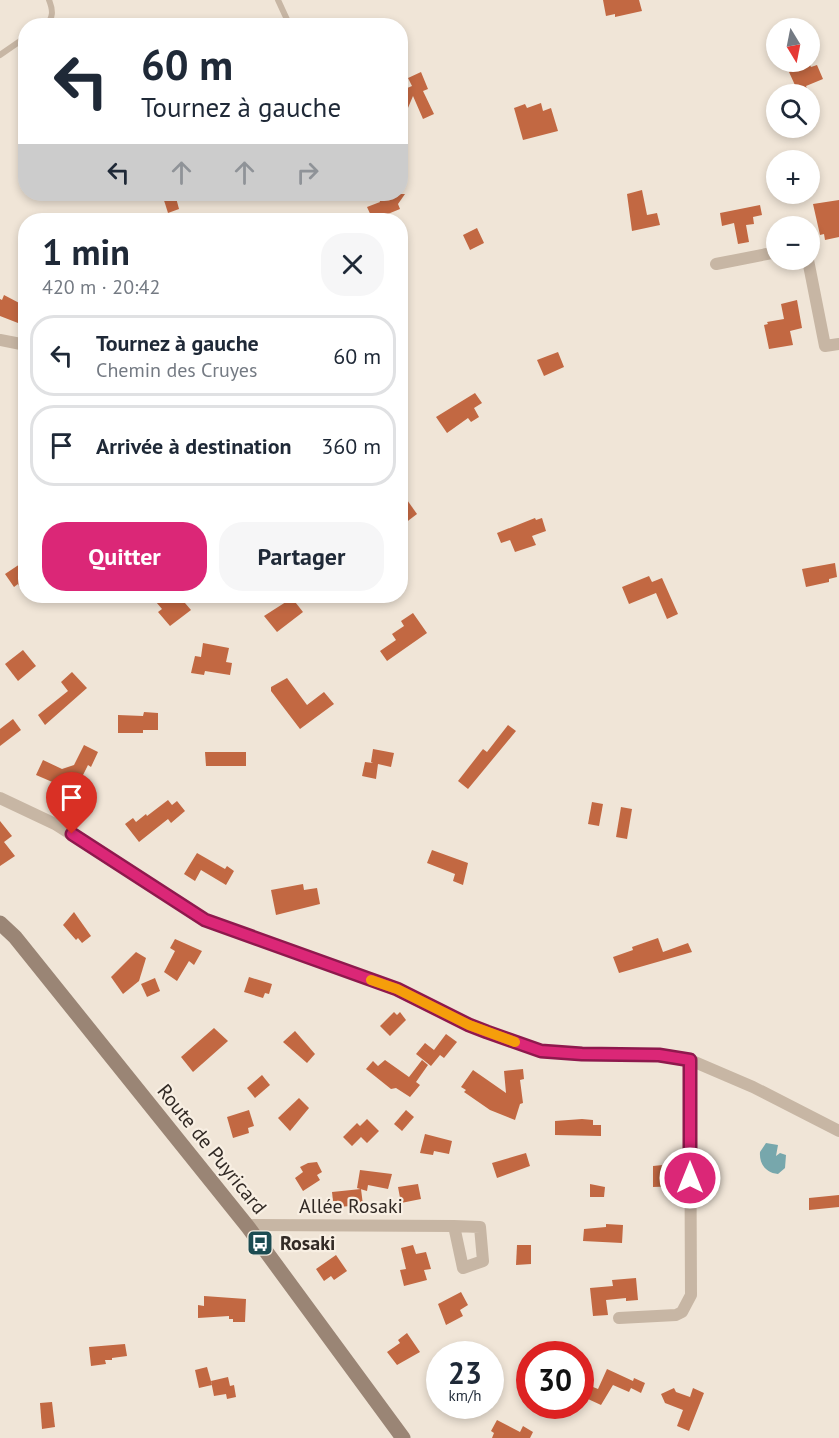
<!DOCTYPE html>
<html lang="fr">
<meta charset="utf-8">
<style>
body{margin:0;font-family:"PT Sans",sans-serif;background:#f6f6f7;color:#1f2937;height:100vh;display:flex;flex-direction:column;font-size:22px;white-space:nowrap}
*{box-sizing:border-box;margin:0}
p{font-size:20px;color:#747a83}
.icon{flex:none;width:33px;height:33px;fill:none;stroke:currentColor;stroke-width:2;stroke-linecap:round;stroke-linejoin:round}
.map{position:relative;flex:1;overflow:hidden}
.details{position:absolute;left:18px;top:213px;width:390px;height:390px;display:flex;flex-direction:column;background:#fff;border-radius:24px;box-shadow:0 3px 9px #0003}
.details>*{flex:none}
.banner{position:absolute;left:18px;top:18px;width:390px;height:183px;border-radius:24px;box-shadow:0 3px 9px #0003;background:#fff;color:#1f2937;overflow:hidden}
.needle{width:39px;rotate:170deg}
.tools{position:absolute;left:766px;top:18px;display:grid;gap:12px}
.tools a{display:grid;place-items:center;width:54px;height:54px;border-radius:50%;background:#fff;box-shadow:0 3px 9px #0003;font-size:30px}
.speed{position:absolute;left:426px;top:1341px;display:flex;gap:12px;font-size:30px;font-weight:700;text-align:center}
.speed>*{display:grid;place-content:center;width:78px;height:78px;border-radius:50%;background:#fff;box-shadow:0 3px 9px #0003;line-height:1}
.speed small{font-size:15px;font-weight:400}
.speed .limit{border:9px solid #d22;background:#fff;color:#111}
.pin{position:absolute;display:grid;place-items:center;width:51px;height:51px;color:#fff;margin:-62px -26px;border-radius:50% 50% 50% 0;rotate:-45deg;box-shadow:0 0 6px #0007}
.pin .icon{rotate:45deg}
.me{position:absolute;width:66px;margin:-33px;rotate:0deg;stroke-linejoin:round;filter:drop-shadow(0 0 4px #0008)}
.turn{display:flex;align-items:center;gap:21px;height:126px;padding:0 24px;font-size:27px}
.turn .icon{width:78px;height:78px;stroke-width:2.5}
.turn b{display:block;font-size:42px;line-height:51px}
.lanes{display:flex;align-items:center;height:57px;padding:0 24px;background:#0003;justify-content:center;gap:30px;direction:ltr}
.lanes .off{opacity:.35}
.round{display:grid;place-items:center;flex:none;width:63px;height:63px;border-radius:24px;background:#f6f6f7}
.headline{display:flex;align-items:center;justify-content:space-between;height:102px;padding:0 24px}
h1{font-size:36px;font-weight:600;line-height:45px}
.primary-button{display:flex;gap:12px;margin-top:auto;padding:12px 24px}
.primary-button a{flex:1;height:69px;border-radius:24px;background:#db2777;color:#fff;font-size:24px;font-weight:600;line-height:69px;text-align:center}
.primary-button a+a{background:#f6f6f7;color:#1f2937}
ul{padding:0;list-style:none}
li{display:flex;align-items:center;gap:18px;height:81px;margin:0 12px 9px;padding:0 12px;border:3px solid #e0e1e3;border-radius:24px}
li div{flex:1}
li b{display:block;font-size:22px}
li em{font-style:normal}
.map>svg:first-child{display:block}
.water{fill:#77a7ac}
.building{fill:#c26842}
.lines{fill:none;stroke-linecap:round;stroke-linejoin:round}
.lane{stroke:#c7b6a4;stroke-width:6}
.street{stroke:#c7b6a4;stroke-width:12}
.secondary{stroke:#9a8575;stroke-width:15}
.route-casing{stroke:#8e194d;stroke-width:15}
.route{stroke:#db2777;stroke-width:10}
.slow{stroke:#f59e0b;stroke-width:10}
.labels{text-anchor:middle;stroke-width:4.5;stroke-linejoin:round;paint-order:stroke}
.street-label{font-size:20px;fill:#322a25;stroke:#f8efe3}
.poi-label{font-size:20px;font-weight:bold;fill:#322a25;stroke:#f8efe3;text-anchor:start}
</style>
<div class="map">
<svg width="839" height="1438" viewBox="0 0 839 1438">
<rect width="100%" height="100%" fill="#f0e5d7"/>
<path class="water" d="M766 1143 778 1145 776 1156 780 1153 786 1155 785 1168 778 1174C766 1173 759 1164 760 1152Z"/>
<g class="building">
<path d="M603 0H639L642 11 615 17V14L606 16Z"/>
<path d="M809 63 811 67 817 65 823 79 806 86 809 94H799L789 72Z"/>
<path d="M421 72 428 89 423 91 434 114 423 119 413 96 400 127V91L412 86 408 78Z"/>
<path d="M541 103 543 111 551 108 558 131 523 140 514 108 525 104 527 108Z"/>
<path d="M642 190 647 215 657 213 660 225 632 231 627 194Z"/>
<path d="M162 194H175L179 209 168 213Z"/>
<path d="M391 194H405L398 204 400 209 373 220 367 207 380 202 379 199Z"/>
<path d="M839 200V237L825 240 824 234 820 235 813 204Z"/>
<path d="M760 205 762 215 753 217 754 224 746 225 749 242 738 244 734 223 722 226 720 213Z"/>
<path d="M477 228 484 243 470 250 463 235Z"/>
<path d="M4 295 25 306 18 323 0 316V299L2 300Z"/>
<path d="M797 300 802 328 790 331 793 345 769 349 764 325 768 324 767 322 784 319 781 304Z"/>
<path d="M558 352 564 367 544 376 537 360Z"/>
<path d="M475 393 482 403 474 408 479 417 471 422 468 418 447 433 436 417Z"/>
<path d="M400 490 417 514 400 527Z"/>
<path d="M535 518 536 520 542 518 546 531 532 536 536 545 515 552 510 540 501 543 497 533Z"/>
<path d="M26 560V596L18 584 14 587 5 574Z"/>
<path d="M835 563 837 577 829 579V582L806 587 802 569Z"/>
<path d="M649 576 652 582 662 578 678 614 667 619 656 593 629 604 622 587Z"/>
<path d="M151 596H179L191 610 170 626 158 612 162 609Z"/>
<path d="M292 598 303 612 277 632 264 616Z"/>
<path d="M413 613 427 633 387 661 380 651 396 640 392 634 404 626 401 621Z"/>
<path d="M203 643 229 648 226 662 232 663 230 675 205 671 204 675 191 673 195 656 201 657Z"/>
<path d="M23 650 36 666 18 681 5 664Z"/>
<path d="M72 672 87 688 45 725 38 715 68 691 61 682Z"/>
<path d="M287 678 307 705 324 692 334 704 300 729 271 691V687Z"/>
<path d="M144 712 158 713V730H143V733H118V715L143 716Z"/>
<path d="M13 719 21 730 0 746V729Z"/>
<path d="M508 725 516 731 468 789 458 781 483 749 487 752Z"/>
<path d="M84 745 98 752 91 767 88 765 83 775 79 777 80 781 69 785 67 781 57 784 36 775 43 760 62 769 74 765Z"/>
<path d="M373 749 394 753 391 767 378 764 376 779 362 776 365 762 373 763 371 762Z"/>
<path d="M205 752H246V766H206Z"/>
<path d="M168 800 172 805 177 801 185 811 171 823 168 819 139 842 125 824 133 818 136 822 146 814 147 816Z"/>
<path d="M592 802 603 804 599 826 588 824Z"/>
<path d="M621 807 632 809 627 839 616 837Z"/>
<path d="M0 821 12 836 4 842 15 856 0 866Z"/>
<path d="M432 850 468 863 463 885 453 881 455 874 427 863Z"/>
<path d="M197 853 225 869 227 866 234 871 226 885 201 870 195 881 184 874Z"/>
<path d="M303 884 304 890 317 888 320 904 276 915 271 890Z"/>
<path d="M74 912 91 936 82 943 78 938 76 940 63 925Z"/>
<path d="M658 938 663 952 688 943 692 952 619 973 613 957 633 950 632 947Z"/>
<path d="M175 939 202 951 194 965 189 961 177 981 164 972 175 951 170 948Z"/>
<path d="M136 952 146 958 139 981 123 994 111 977Z"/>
<path d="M249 977 272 984 269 994 265 993 263 998 244 992Z"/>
<path d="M155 978 160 991 147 997 141 984Z"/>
<path d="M394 1012 397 1015 400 1012 406 1020 390 1036 380 1026Z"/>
<path d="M214 1028 228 1041 193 1072 181 1057Z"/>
<path d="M295 1031 315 1054 307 1063 283 1042Z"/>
<path d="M446 1034 457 1042 444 1058 440 1055 431 1066 416 1054 425 1043 434 1050Z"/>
<path d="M385 1060 409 1077 422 1060 428 1065 416 1082 420 1085 410 1097 396 1088 391 1089 366 1069 373 1061 378 1066Z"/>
<path d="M523 1069 524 1079 520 1080 523 1103 520 1104 515 1120 490 1110 464 1092 466 1090 461 1087 473 1070 506 1093 504 1071Z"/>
<path d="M262 1075 270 1085 255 1098 247 1088Z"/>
<path d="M299 1098 309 1108 290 1131 278 1118Z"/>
<path d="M249 1110 254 1126 248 1128 249 1133 233 1138 227 1117Z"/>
<path d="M406 1110 414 1117 402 1131 394 1124Z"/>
<path d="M367 1119 379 1131 367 1143 361 1137 352 1146 343 1137 357 1123 360 1126Z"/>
<path d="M582 1119 593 1120V1125H601V1136L555 1135V1121Z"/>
<path d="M425 1134 452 1141 449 1154 434 1151 433 1155 420 1153Z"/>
<path d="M526 1153 530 1166 497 1178 492 1163Z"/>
<path d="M317 1162 322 1172 317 1175 320 1180 303 1191 295 1178 303 1172 300 1167 308 1163Z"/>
<path d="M682 1163V1186L653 1187V1166Z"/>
<path d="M360 1170 392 1174 388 1189 368 1185 367 1191 357 1188Z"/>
<path d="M418 1184 421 1199 401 1203 398 1187Z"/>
<path d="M590 1184 605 1187 604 1197H590Z"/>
<path d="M361 1189 363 1205 338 1207V1201H333L332 1192Z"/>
<path d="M839 1195V1207L809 1210V1198Z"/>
<path d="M606 1224 623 1225 622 1243 583 1241 584 1229 606 1227Z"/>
<path d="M413 1245 416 1254 426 1252 431 1269 424 1270 427 1280 404 1286 400 1270 406 1269 401 1248Z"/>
<path d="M517 1245H531V1264L516 1265Z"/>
<path d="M336 1255 347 1271 334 1280 331 1276 324 1281 316 1269Z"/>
<path d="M636 1278 638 1300 626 1301V1298L606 1300 608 1315 593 1316 590 1288 613 1286 612 1280Z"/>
<path d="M461 1292 468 1305 460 1310 463 1316 446 1325 438 1304Z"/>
<path d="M204 1296 246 1299 245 1322H233V1319H229V1316L198 1318V1305L204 1306Z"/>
<path d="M407 1333 420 1352 397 1365 387 1352 400 1343 398 1340Z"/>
<path d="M125 1344 127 1356 112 1358V1360H105L106 1364 91 1366 89 1347Z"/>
<path d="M207 1367 212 1385 199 1388 195 1370Z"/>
<path d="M607 1369 633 1381 634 1378 645 1383 641 1393 631 1388 629 1392 613 1385 601 1405 588 1399 593 1387 598 1389Z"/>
<path d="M228 1377 230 1386 234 1385 236 1397 227 1399 226 1394 214 1396 211 1381Z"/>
<path d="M674 1388 676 1392 690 1397 693 1388 704 1393 689 1431 677 1426 683 1410 665 1403 661 1394Z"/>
<path d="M52 1402 55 1427 42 1429 40 1403Z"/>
<path d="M497 1420 520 1432 523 1426 533 1432 530 1438H492L494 1433 491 1431Z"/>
</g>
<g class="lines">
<g class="lane">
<path d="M278 0 290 26"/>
<path d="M45 26C54 18 53 10 49 0"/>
<path d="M0 55 26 37"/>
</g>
<g class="street">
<path d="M808 260 825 346 839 344"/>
<path d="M716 264 777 252"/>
<path d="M0 340 26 345"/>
<path d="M0 798 55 824 205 920 397 989 469 1025 541 1051 582 1054 659 1055 690 1060 753 1087 839 1131"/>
<path d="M248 1227 253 1225 454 1226 480 1227 483 1261 463 1268 454 1226"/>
<path d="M619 1318 676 1315 682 1312 691 1295 690 1060"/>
</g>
<path class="secondary" d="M0 923 15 937 248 1227 403 1438"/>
</g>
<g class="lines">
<g class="route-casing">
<path id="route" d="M72 834 205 920 397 989 469 1025 487 1032 541 1051 582 1054 659 1055 690 1060V1178"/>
</g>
<use href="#route" class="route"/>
<path class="slow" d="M371 980 397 989 469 1025 515 1042"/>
</g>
<defs>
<g id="bus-square" transform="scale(1.35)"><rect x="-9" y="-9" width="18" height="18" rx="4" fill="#1c4c52" stroke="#f8efe3"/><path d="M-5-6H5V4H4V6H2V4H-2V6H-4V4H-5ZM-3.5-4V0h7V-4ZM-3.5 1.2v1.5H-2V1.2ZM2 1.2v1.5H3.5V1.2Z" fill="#fff"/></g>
</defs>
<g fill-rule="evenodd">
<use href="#bus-square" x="260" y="1243"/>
</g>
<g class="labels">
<g class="street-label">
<text transform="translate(212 1149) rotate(51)" y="7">Route de Puyricard</text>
<text x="351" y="1213">Allée Rosaki</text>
</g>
<g class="poi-label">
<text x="280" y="1250">Rosaki</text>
</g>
</g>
</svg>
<div class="tools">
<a><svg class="needle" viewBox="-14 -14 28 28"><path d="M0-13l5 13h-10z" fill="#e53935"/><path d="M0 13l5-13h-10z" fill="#747a83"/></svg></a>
<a><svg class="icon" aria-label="search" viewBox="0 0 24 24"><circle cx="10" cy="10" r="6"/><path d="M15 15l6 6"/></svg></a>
<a>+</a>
<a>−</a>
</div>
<div class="speed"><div>23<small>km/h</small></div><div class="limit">30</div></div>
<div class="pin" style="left:72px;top:834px;background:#d93025"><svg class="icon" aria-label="arrive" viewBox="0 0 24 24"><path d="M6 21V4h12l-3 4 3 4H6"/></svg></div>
<svg class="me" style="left:690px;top:1178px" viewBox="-20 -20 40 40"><circle r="17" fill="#db2777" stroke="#fff" stroke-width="3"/><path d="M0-11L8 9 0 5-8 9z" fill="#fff"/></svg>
<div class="banner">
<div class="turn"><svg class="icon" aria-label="left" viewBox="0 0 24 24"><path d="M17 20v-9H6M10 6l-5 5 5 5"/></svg><div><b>60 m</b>Tournez à gauche</div></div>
<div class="lanes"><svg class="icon" aria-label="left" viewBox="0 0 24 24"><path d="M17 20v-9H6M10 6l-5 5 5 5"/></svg><svg class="icon off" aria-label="ahead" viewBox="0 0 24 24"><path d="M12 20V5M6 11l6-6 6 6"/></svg><svg class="icon off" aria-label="ahead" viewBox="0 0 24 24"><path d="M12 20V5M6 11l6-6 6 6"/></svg><svg class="icon off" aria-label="right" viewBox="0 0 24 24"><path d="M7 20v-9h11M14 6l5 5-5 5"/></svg></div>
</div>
<section class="details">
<div class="headline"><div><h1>1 min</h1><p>420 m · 20:42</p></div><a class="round"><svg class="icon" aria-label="close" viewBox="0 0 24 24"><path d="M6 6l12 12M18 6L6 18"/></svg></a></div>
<ul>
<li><svg class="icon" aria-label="left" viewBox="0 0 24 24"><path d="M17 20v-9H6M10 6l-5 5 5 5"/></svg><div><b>Tournez à gauche</b><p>Chemin des Cruyes</p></div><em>60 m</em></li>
<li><svg class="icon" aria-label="arrive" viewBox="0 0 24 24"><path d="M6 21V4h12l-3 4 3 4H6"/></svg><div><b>Arrivée à destination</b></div><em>360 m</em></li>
</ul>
<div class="primary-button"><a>Quitter</a><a>Partager</a></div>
</section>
</div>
